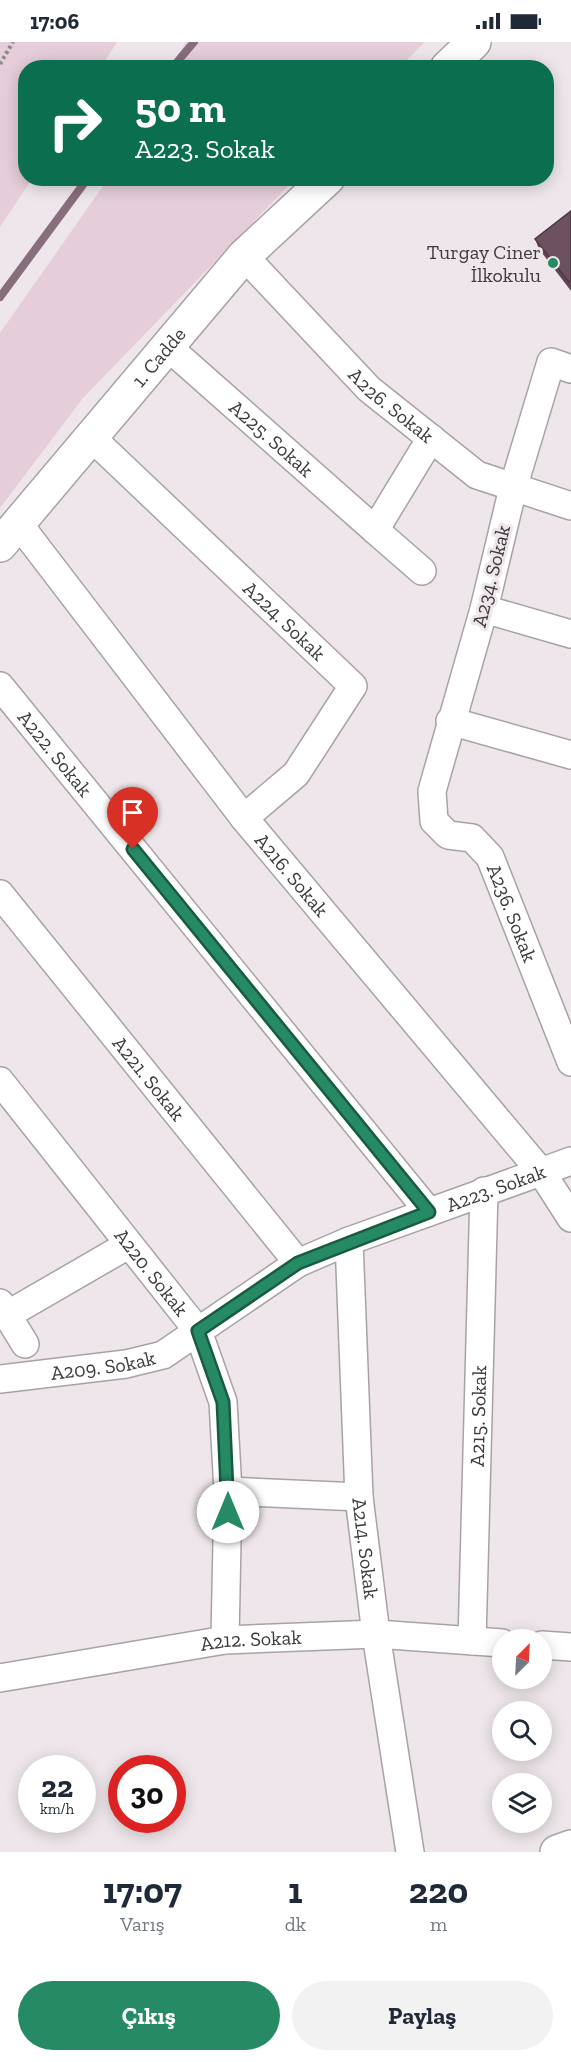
<!DOCTYPE html>
<html lang="tr">
<meta charset="utf-8">
<style>
body{margin:0;font-family:"Zilla Slab",serif;background:#f2f2f3;color:#1f2937;height:100vh;display:flex;flex-direction:column;font-size:22px;white-space:nowrap}
*{box-sizing:border-box;margin:0}
p{font-size:20px;color:#747a83}
.icon{flex:none;width:33px;height:33px;fill:none;stroke:currentColor;stroke-width:2;stroke-linecap:round;stroke-linejoin:round}
.map{position:relative;height:1810px;overflow:hidden}
.drawer{display:flex;flex-direction:column;background:#fff;flex:1}
.drawer>*{flex:none}
.banner{position:absolute;left:18px;top:18px;width:536px;height:126px;border-radius:24px;box-shadow:0 3px 15px #0003;background:#0b6e4f;color:#fff;overflow:hidden}
.needle{width:39px;rotate:24deg}
.controls{position:absolute;left:492px;top:1587px;display:grid;gap:12px}
.controls a{display:grid;place-items:center;width:60px;height:60px;border-radius:50%;background:#fff;box-shadow:0 3px 15px #0003;font-size:30px}
.speed{position:absolute;left:18px;top:1713px;display:flex;gap:12px;font-size:30px;font-weight:700;text-align:center}
.speed>*{display:grid;place-content:center;width:78px;height:78px;border-radius:50%;background:#fff;box-shadow:0 3px 15px #0003;line-height:1}
.speed small{font-size:15px;font-weight:400}
.speed .limit{border:9px solid #d22;background:#fff;color:#111}
.pin{position:absolute;display:grid;place-items:center;width:51px;height:51px;color:#fff;margin:-62px -26px;border-radius:50% 50% 50% 0;rotate:-45deg;box-shadow:0 0 6px #0007}
.pin .icon{rotate:45deg}
.me{position:absolute;width:66px;margin:-33px;rotate:0deg;stroke-linejoin:round;filter:drop-shadow(0 0 4px #0008)}
.turn{display:flex;align-items:center;gap:21px;height:126px;padding:0 18px;font-size:27px}
.turn .icon{width:78px;height:78px;stroke-width:2.5}
.turn b{display:block;font-size:42px;line-height:51px}
.eta{display:flex;justify-content:space-evenly;align-items:center;height:102px;text-align:center}
.eta b{font-size:36px;font-weight:700;line-height:42px}
.action{display:flex;gap:12px;margin-top:auto;padding:12px 18px}
.action a{flex:1;height:69px;border-radius:36px;background:#268b65;color:#fff;font-size:24px;font-weight:700;line-height:69px;text-align:center}
.action a+a{background:#f2f2f3;color:#1f2937}
.status{display:flex;justify-content:space-between;align-items:center;height:42px;padding:0 30px;background:#fff;direction:ltr}
.status svg{height:16px;fill:currentColor}
.map>svg:first-child{display:block}
.green{fill:#e5cdda}
.lines{fill:none;stroke-linecap:round;stroke-linejoin:round}
.stream{stroke:#866e7c;stroke-width:8}
.minor-casing{stroke:#a9a2a5;stroke-width:30}
.secondary-casing{stroke:#a9a2a5;stroke-width:36}
.primary-casing{stroke:#a9a2a5;stroke-width:36}
.path{stroke:#8d888b;stroke-width:4;stroke-dasharray:3 3;stroke-linecap:butt}
.minor{stroke:#fff;stroke-width:27}
.secondary{stroke:#fff;stroke-width:33}
.primary{stroke:#fff;stroke-width:33}
.wall{fill:#5f4653}
.building{fill:#6e5161;stroke:#4d3944;stroke-width:1.5}
.route-casing{stroke:#195a42;stroke-width:15}
.route{stroke:#268b65;stroke-width:10}
.poi-dot{fill:#268b65;stroke:#eee6ea;stroke-width:2}
.labels{text-anchor:middle;stroke-width:6;stroke-linejoin:round;paint-order:stroke}
.poi-label{font-size:20px;fill:#3d3a3c;stroke:#eee6ea;text-anchor:end}
.street-label{font-size:20px;fill:#3d3a3c;stroke:#eee6ea}
</style>
<div class="status"><b>17:06</b><svg viewBox="0 0 49 12"><path d="M0 12V9h3v3zM5 12V6h3v6zM10 12V3h3v9zM15 12V0h3v12zM26 1h20v11H26zM47 4h2v5h-2z"/></svg></div>
<div class="map">
<svg width="571" height="1810" viewBox="0 0 571 1810">
<rect width="100%" height="100%" fill="#eee6ea"/>
<g class="green">
<path d="M0 0H117L101 25 26 26V136L32 137 0 185Z"/>
<path d="M186 0H425L400 25H171Z"/>
<path d="M108 137H295L83 356 0 466V291Z"/>
</g>
<g class="lines">
<g class="stream">
<path d="M172 26 194 0"/>
<path d="M0 255 88 136"/>
</g>
<g class="minor-casing">
<g id="minor">
<path id="s1" d="M244 214 369 347 477 433 571 464"/>
<path id="s2" d="M168 305 375 488 431 396"/>
<path id="s3" d="M571 327 551 320 513 446 484 567 432 749 434 779 448 793 472 796 490 815 571 1020"/>
<path id="s4" d="M91 395 353 644 296 732 244 776"/>
<path id="s5" d="M18 481 244 776 542 1131 571 1176"/>
<path d="M375 488 422 529"/>
<path d="M484 567 571 592"/>
<path id="s6" d="M0 644 429 1170"/>
<path d="M450 679 571 713"/>
<path id="s7" d="M0 852 298 1221"/>
<path id="s8" d="M0 1039 198 1289 223 1360 228 1449 225 1598"/>
<path id="s9" d="M349 1199 359 1455 376 1592 410 1810"/>
<path d="M0 1261 25 1302"/>
<path d="M7 1273 128 1203"/>
<path id="s10" d="M0 1337 126 1322 163 1313 298 1221 349 1199 571 1119"/>
<path d="M228 1449 359 1455"/>
<path id="s11" d="M472 1599 484 1149"/>
<path d="M542 1603 571 1605"/>
<path id="s12" d="M0 1636 225 1598 376 1592 502 1601"/>
</g>
</g>
<g class="secondary-casing">
<g id="secondary">
<path d="M447 26 474 0"/>
<path id="s13" d="M0 503 244 214 328 136"/>
</g>
</g>
<g class="primary-casing">
<path id="primary" d="M557 1810 571 1805"/>
</g>
<path class="path" d="M0 22 13 0"/>
<use href="#minor" class="minor"/>
<use href="#secondary" class="secondary"/>
<use href="#primary" class="primary"/>
</g>
<path class="wall" d="M571 169V249L539 207 535 197Z"/>
<path class="building" d="M571 169V238L569 240 535 197Z"/>
<g class="lines">
<g class="route-casing">
<path id="route" d="M133 807 429 1170 298 1221 198 1289 223 1360 228 1470"/>
</g>
<use href="#route" class="route"/>
</g>
<circle class="poi-dot" cx="553" cy="221" r="6"/>
<g class="labels">
<g class="poi-label">
<text x="541" y="217">Turgay Ciner<tspan x="541" dy="23">İlkokulu</tspan></text>
</g>
<g class="street-label">
<text dy="7" stroke="none"><textPath href="#s13" startOffset="246">1. Cadde</textPath></text>
<text dy="7" stroke="none"><textPath href="#s1" startOffset="210">A226. Sokak</textPath></text>
<text dy="7" stroke="none"><textPath href="#s2" startOffset="138">A225. Sokak</textPath></text>
<text transform="translate(491 534) rotate(-76)" y="7">A234. Sokak</text>
<text dy="7" stroke="none"><textPath href="#s4" startOffset="267">A224. Sokak</textPath></text>
<text dy="7" stroke="none"><textPath href="#s6" startOffset="87">A222. Sokak</textPath></text>
<text dy="7" stroke="none"><textPath href="#s5" startOffset="446">A216. Sokak</textPath></text>
<text dy="7" stroke="none"><textPath href="#s3" startOffset="627">A236. Sokak</textPath></text>
<text dy="7" stroke="none"><textPath href="#s7" startOffset="237">A221. Sokak</textPath></text>
<text dy="7" stroke="none"><textPath href="#s10" startOffset="540">A223. Sokak</textPath></text>
<text dy="7" stroke="none"><textPath href="#s8" startOffset="244">A220. Sokak</textPath></text>
<text dy="7" stroke="none"><textPath href="#s10" startOffset="104">A209. Sokak</textPath></text>
<text dy="7" stroke="none"><textPath href="#s11" startOffset="225">A215. Sokak</textPath></text>
<text dy="7" stroke="none"><textPath href="#s9" startOffset="308">A214. Sokak</textPath></text>
<text dy="7" stroke="none"><textPath href="#s12" startOffset="254">A212. Sokak</textPath></text>
</g>
</g>
</svg>
<div class="controls">
<a><svg class="needle" viewBox="-14 -14 28 28"><path d="M0-13l5 13h-10z" fill="#e53935"/><path d="M0 13l5-13h-10z" fill="#747a83"/></svg></a>
<a><svg class="icon" aria-label="search" viewBox="0 0 24 24"><circle cx="10" cy="10" r="6"/><path d="M15 15l6 6"/></svg></a>
<a><svg class="icon" aria-label="layers" viewBox="0 0 24 24"><path d="M12 4l9 5-9 5-9-5zM3 14l9 5 9-5"/></svg></a>
</div>
<div class="speed"><div>22<small>km/h</small></div><div class="limit">30</div></div>
<div class="pin" style="left:133px;top:807px;background:#d93025"><svg class="icon" aria-label="arrive" viewBox="0 0 24 24"><path d="M6 21V4h12l-3 4 3 4H6"/></svg></div>
<svg class="me" style="left:228px;top:1470px" viewBox="-20 -20 40 40"><circle r="19" fill="#fff"/><path d="M0-13L10 11 0 6-10 11z" fill="#268b65"/></svg>
<div class="banner">
<div class="turn"><svg class="icon" aria-label="right" viewBox="0 0 24 24"><path d="M7 20v-9h11M14 6l5 5-5 5"/></svg><div><b>50 m</b>A223. Sokak</div></div>
</div>
</div>
<section class="drawer">
<div class="eta">
<div><b>17:07</b><p>Varış</p></div>
<div><b>1</b><p>dk</p></div>
<div><b>220</b><p>m</p></div>
</div>
<div class="action"><a>Çıkış</a><a>Paylaş</a></div>
</section>
